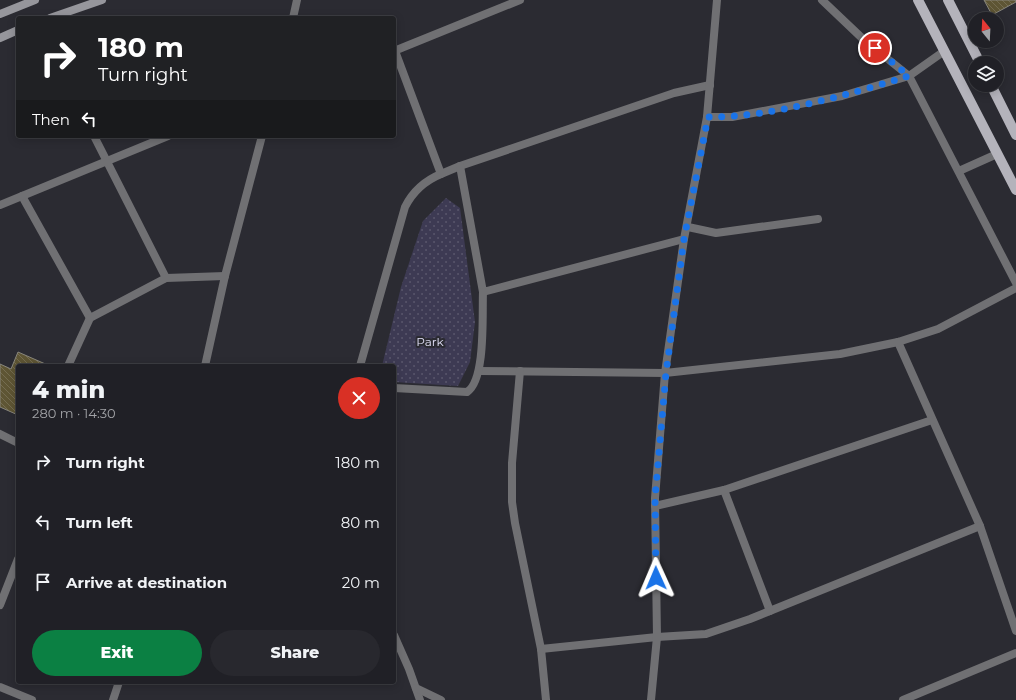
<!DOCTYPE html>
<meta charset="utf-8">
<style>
body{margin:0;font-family:Montserrat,sans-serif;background:#28282e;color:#f1f3f6;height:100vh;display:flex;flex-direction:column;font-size:15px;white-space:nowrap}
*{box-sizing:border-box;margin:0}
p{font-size:13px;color:#a2a3a7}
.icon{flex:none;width:22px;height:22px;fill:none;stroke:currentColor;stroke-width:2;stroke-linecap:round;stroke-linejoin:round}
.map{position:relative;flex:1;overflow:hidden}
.drawer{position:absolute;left:16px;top:364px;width:380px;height:320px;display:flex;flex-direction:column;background:#202026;border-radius:4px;box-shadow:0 2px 10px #0003,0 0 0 1px #3d3e43}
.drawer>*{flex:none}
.banner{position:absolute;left:16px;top:16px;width:380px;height:122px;border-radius:4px;box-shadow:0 2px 10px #0003,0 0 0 1px #3d3e43;background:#202124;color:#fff;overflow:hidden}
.needle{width:26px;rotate:342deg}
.fabs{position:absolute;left:968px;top:12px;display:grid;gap:8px}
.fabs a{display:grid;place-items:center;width:36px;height:36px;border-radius:50%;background:#202026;box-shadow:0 2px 10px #0003,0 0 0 1px #3d3e43;font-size:20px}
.pin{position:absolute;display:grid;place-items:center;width:34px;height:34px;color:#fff;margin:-17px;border:2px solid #fff;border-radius:50%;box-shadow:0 1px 4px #0007}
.me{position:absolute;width:44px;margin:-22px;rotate:359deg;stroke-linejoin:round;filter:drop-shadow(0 0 3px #0008)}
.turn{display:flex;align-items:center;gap:14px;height:84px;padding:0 16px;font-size:18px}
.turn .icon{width:52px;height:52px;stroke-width:2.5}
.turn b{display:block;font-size:28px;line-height:34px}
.then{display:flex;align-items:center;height:38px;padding:0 16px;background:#0003;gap:8px;font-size:15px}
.round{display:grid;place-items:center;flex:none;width:42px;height:42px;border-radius:21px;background:#28282e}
.summary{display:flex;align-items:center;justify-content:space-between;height:68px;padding:0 16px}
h1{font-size:24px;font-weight:800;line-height:30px}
.button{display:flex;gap:8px;margin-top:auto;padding:8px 16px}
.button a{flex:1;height:46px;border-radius:24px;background:#0b8043;color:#fff;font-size:16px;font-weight:800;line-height:46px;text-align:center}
.button a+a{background:#28282e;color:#f1f3f6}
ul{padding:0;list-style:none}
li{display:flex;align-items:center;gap:12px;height:60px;padding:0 16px}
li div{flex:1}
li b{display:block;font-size:15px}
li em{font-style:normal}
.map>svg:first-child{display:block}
.park{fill:url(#park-dots)}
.building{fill:url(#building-back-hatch);stroke:#88867d}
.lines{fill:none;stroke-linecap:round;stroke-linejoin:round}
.minor{stroke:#707073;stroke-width:8}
.tertiary{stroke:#707073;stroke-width:8}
.secondary{stroke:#96969c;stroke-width:8}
.primary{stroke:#b4b3bb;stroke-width:10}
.route{stroke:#1a73e8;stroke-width:7;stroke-dasharray:0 12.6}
.labels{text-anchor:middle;stroke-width:4;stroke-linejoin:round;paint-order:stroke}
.park-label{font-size:12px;fill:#e2e1f8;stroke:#2b2b32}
</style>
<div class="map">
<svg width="1016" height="700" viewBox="0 0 1016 700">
<defs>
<pattern id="park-dots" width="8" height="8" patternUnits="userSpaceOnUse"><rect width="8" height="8" fill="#3d3a53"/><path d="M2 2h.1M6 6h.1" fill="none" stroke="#59566c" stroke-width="1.8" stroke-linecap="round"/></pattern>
<pattern id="building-back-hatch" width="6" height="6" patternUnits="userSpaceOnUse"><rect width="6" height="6" fill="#5e5534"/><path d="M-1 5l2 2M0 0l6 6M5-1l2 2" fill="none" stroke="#756d51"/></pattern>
</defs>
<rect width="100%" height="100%" fill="#2b2b32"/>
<path class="park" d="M446 198 460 208 475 322 470 362 458 386 394 382V366H382L401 287 423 221Z"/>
<g class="building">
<path d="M984 0H1016V2L992 15Z"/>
<path d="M18 352 50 366H18V415L0 407V364L11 369Z"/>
</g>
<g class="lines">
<g class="minor">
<path d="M822 0 863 39 909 76 1016 283"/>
<path d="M293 18 297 0"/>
<path d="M394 51 520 0"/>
<path d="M395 51 441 174 460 166 674 93 710 85"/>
<path d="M707 117H732L842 96 909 76 943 52"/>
<path d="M94 136 166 278"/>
<path d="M460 166 483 292 684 239 707 117 717 0"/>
<path d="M959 171 997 154"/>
<path d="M22 196 90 318"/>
<path d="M0 205 168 136"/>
<path d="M688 227 716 233 818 219"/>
<path d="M898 342 980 526 1016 631"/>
<path d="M68 366 90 318 166 278 225 276"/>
<path d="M205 366 225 276 262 136"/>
<path d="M360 366 405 207C413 191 424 181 441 174"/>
<path d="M479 371 665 373 840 354 898 342 938 329 1016 288"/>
<path d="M520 371 512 463V502L515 523 541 649 546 700"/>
<path d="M394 388 467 392C486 380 482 315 483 292"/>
<path d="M0 434 18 443"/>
<path d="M724 490 770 611"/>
<path d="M655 506 724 490 932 420"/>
<path d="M0 605 18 559"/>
<path d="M394 635 409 669 420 700"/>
<path d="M541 649 657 637 706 634 750 619 980 526"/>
<path d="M416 688 441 700"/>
<path d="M113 700 119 682"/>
<path d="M651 700 657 637 655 498 665 373 684 239"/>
<path d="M903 700 1016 653"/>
</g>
<path class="tertiary" d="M0 687 32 700"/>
<g class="secondary">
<path d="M0 14 35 0"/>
<path d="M50 18 102 0"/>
<path d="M0 38 18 30"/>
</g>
<g class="primary">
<path d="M918 0 1016 190"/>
<path d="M948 0 980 63"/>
<path d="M991 85 1016 135"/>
</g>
</g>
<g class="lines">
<path class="route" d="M656 578 655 498 666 373 684 239 708 117C774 117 846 95 909 76L875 48"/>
</g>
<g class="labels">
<g class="park-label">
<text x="430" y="346">Park</text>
</g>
</g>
</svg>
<div class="fabs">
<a><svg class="needle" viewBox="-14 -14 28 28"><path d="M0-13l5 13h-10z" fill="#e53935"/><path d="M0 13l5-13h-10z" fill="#a2a3a7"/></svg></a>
<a><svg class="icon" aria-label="layers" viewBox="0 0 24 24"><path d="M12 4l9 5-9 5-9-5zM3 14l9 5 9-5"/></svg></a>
</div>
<div class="pin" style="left:875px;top:48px;background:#d93025"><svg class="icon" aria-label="arrive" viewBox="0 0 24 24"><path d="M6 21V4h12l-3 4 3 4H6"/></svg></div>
<svg class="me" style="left:656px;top:578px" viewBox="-20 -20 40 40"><path d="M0-17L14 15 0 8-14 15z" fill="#1a73e8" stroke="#fff" stroke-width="4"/></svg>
<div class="banner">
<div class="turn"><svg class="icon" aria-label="right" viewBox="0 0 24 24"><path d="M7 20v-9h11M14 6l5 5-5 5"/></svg><div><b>180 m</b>Turn right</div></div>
<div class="then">Then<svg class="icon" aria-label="left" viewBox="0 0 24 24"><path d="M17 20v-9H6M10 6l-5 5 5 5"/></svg></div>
</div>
<section class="drawer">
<div class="summary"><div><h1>4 min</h1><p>280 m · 14:30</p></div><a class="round" style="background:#d93025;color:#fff"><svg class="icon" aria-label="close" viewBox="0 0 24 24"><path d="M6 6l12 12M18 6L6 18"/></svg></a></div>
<ul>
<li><svg class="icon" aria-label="right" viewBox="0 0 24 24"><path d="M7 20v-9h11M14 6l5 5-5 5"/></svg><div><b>Turn right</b></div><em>180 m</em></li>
<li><svg class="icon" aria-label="left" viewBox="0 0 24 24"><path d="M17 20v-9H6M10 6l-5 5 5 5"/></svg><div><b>Turn left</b></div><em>80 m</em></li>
<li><svg class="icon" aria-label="arrive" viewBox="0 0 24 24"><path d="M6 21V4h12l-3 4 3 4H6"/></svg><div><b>Arrive at destination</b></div><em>20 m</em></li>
</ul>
<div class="button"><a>Exit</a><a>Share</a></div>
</section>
</div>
